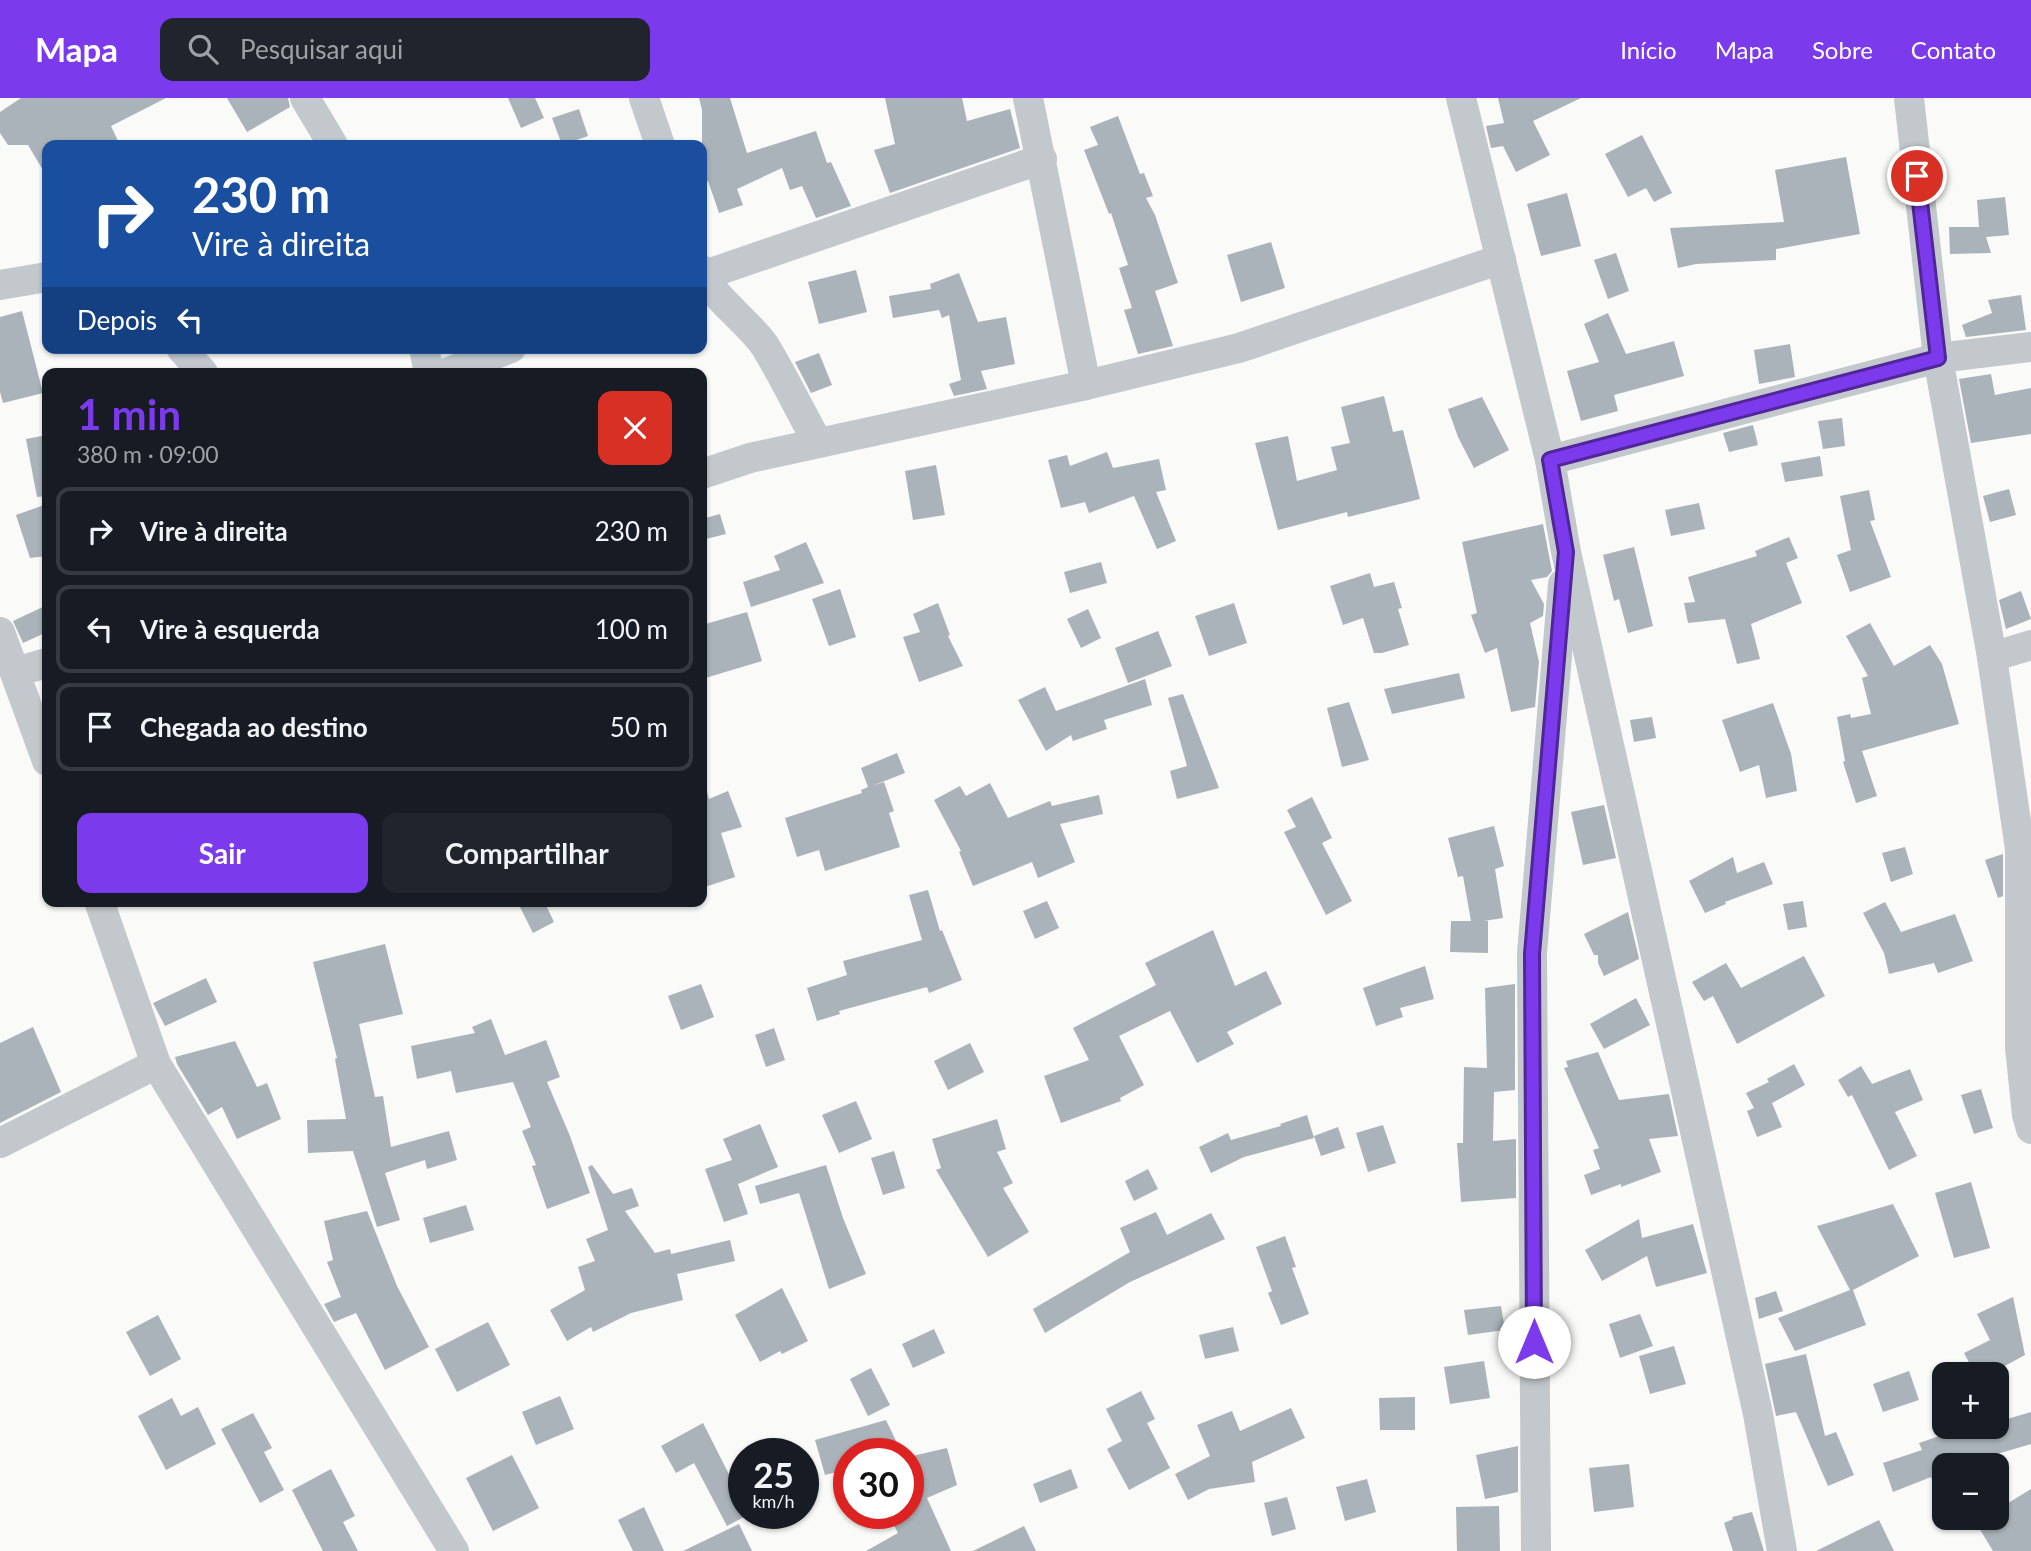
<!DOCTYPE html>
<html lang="pt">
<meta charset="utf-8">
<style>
body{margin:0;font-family:Lato,sans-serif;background:#20242c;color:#f1f3f6;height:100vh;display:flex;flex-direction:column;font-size:26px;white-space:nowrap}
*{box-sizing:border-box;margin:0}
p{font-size:23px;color:#9ea1a6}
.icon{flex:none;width:38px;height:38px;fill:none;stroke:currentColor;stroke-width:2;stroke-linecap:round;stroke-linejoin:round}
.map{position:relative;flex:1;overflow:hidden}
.sheet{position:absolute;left:42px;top:270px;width:665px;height:539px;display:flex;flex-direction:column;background:#171b24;border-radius:14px;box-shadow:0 2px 5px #0004}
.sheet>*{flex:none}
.hud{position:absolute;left:42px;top:42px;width:665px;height:214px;border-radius:14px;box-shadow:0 2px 5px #0004;background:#1a4fa0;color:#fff;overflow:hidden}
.buttons{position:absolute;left:1932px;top:1264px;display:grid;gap:14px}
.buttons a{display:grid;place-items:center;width:77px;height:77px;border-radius:14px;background:#171b24;box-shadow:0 2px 5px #0004;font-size:35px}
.speed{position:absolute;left:728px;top:1340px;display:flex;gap:14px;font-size:35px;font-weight:700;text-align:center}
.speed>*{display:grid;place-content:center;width:91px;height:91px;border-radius:50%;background:#171b24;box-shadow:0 2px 5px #0004;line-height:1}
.speed small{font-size:18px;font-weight:400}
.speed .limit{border:10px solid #d22;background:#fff;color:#111}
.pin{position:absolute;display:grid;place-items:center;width:60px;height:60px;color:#fff;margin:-30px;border:4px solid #fff;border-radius:50%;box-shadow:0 2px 7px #0007}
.me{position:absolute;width:77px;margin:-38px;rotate:0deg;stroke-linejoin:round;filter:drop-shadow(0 0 5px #0008)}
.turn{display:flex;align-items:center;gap:24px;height:147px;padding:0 35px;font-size:32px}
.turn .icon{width:91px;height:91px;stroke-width:2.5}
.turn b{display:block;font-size:49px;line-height:60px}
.then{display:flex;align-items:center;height:66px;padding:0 35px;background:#0003;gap:14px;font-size:26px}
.round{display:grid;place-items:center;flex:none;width:74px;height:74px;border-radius:14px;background:#20242c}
.head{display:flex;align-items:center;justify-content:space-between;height:119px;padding:0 35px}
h1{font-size:42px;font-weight:700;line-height:52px;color:#7c3aed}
.cta{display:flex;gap:14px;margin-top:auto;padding:14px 35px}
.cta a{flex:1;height:80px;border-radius:14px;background:#7c3aed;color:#fff;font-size:28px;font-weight:700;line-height:80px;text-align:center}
.cta a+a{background:#20242c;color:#f1f3f6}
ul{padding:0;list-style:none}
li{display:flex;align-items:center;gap:21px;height:88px;margin:0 14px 10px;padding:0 21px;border:4px solid #363941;border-radius:14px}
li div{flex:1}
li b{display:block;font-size:26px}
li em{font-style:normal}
header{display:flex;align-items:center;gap:42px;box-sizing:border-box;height:98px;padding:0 35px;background:#7c3aed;color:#fff}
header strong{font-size:33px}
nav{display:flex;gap:38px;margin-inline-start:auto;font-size:24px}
.search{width:490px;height:63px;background:#20242c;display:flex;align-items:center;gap:18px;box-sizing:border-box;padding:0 24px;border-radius:14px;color:#9ea1a6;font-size:26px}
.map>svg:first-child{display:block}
.building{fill:#aab3b9}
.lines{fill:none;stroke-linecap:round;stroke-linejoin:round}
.minor{stroke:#c3c8cc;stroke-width:30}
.route-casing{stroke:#51269a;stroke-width:18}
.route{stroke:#7c3aed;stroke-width:12}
</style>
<header>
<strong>Mapa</strong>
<div class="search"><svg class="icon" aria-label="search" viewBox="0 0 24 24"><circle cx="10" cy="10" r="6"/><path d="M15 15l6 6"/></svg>Pesquisar aqui</div>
<nav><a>Início</a><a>Mapa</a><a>Sobre</a><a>Contato</a></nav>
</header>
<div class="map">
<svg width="2031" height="1453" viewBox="0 0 2031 1453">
<rect width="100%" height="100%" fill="#fafaf8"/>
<g class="building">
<path d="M21 0H166L111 28 120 47H47V79L28 47H8L0 35V14Z"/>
<path d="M227 0H288L290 9 247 34Z"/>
<path d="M508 0H535L544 20 521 30Z"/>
<path d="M699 0H730L747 55 816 33 827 65 831 64 851 108 816 120 802 88 790 92 782 70 737 91 743 107 719 115 708 83 702 86V12Z"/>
<path d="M885 0H962L967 23 1010 11 1020 50 890 95 874 52 895 46Z"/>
<path d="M1498 0H1581L1533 23 1550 57 1516 74 1503 48 1491 50 1486 28 1504 25Z"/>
<path d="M579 11 588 38 562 47 552 20Z"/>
<path d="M1118 18 1140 76 1144 75 1153 98 1146 100 1155 117 1178 185 1155 193 1173 248 1138 256 1124 212 1132 210 1119 170 1128 167 1111 115 1109 116 1084 52 1098 47 1090 29Z"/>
<path d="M1642 37 1672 95 1654 104 1646 90 1628 99 1605 56Z"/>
<path d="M1846 59 1860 136 1776 151V162L1696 166 1678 170 1670 130 1784 124 1775 72Z"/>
<path d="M1567 95 1581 148 1541 158 1527 106Z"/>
<path d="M2005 99 2009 137 1986 139 1991 155 1950 156 1949 129H1979L1977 102Z"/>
<path d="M1271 144 1285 190 1241 204 1227 157Z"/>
<path d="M1616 155 1629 193 1608 201 1594 162Z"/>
<path d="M856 172 867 214 819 226 808 184Z"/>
<path d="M959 175 978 224 1006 219 1015 266 981 273 987 291 954 298 949 286 961 282 949 217 942 220 939 212 893 220 889 198 931 191 930 186Z"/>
<path d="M2021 197 2026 232 1966 239 1962 227 1992 215 1988 202Z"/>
<path d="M22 213 43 295 3 305 0 294V219Z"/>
<path d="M1608 215 1626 256 1674 243 1684 278 1614 297 1618 313 1581 323 1567 273 1599 264 1584 226Z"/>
<path d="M1790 246 1795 279 1759 286 1754 252Z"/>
<path d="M819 255 832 287 811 295 795 264Z"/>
<path d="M1991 276 1995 297 2031 290V336L1971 345 1959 281Z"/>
<path d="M1384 298 1393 334 1403 332 1420 401 1348 419 1347 414 1278 432 1255 345 1288 338 1297 383 1337 372 1331 349 1350 345 1341 309Z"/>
<path d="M1482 299 1509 352 1474 370 1458 339 1448 311Z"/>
<path d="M1842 320 1845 348 1823 351 1818 323Z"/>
<path d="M1753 327 1758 347 1729 354 1723 335Z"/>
<path d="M47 337V398L37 399 26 341Z"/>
<path d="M1107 354 1113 370 1159 361 1166 392 1156 394 1176 443 1157 451 1134 398 1089 415 1085 404 1061 410 1048 362 1067 357 1070 368Z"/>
<path d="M1820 358 1823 378 1785 384 1781 365Z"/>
<path d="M936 367 945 417 913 422 905 373Z"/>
<path d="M2009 391 2016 417 1990 424 1983 398Z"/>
<path d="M1869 392 1875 422 1870 423 1891 479 1850 494 1837 457 1851 452 1840 398Z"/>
<path d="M1699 405 1705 431 1671 438 1665 412Z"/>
<path d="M47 406V458L30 460 16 417Z"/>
<path d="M720 416 726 436 702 442V421Z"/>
<path d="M1543 426 1552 473 1547 479 1531 482 1544 506 1543 518 1530 525 1539 564 1535 609 1511 614 1497 550 1485 555 1471 517 1477 515 1462 444Z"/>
<path d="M1789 439 1798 460 1786 465 1802 505 1751 526 1760 561 1737 566 1725 521 1688 525 1684 505 1695 504 1688 479 1757 458 1755 453Z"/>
<path d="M806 444 824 485 751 509 743 484 780 472 774 458Z"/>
<path d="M1634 449 1653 528 1628 535 1619 501 1614 503 1603 457Z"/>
<path d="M1101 464 1107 485 1070 495 1064 474Z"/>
<path d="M1370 475 1374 489 1394 484 1402 510 1398 511 1409 547 1382 555H1374L1363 520 1343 527 1330 488Z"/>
<path d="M840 491 856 539 829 548 812 501Z"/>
<path d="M2021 493 2031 521 2006 531 1999 502Z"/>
<path d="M938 505 950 537 948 538 963 568 919 584 903 539 920 534 913 516Z"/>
<path d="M1234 505 1247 545 1209 558 1195 518Z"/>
<path d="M47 507V534L23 545 13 523Z"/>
<path d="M1088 511 1101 540 1081 550 1067 521Z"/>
<path d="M747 514 762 563 702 581V527Z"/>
<path d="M1870 525 1894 568 1930 547 1942 566 1959 626 1862 653 1877 698 1856 705 1843 664 1845 663 1837 619 1850 616 1851 620 1871 616 1862 580 1868 578 1846 538Z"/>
<path d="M1158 533 1172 568 1128 585 1115 550Z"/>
<path d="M1459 575 1465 600 1392 616 1384 591Z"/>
<path d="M1145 581 1152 607 1104 622 1107 631 1073 643 1071 637 1046 653 1018 602 1045 589 1056 613Z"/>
<path d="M1183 596 1219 690 1177 701 1170 673 1187 668 1168 600Z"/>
<path d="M1349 604 1369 662 1342 669 1327 610Z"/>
<path d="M1773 605 1791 656 1797 693 1766 700 1759 667 1740 674 1722 622Z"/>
<path d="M1652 619 1656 640 1634 644 1630 622Z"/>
<path d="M897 655 905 675 872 688 884 684 894 713 889 715 900 749 825 773 819 752 797 759 785 720 862 695 861 692 868 689 861 670Z"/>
<path d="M990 685 1008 720 1050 703 1052 708 1099 697 1103 716 1060 726 1075 764 1038 780 1032 764 973 788 959 754 961 753 934 702 960 688 966 698Z"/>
<path d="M706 690 709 701 728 693 742 729 721 735 735 779 702 790V691Z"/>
<path d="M1312 699 1332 740 1322 745 1352 803 1326 817 1284 734 1296 729 1287 712Z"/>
<path d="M1604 707 1616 760 1583 767 1571 714Z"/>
<path d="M1494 728 1504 768 1495 771 1503 820 1484 823H1488V855L1450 854 1451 823H1471L1463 778 1458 779 1448 740Z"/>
<path d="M1905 749 1913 776 1891 784 1882 755Z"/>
<path d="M2003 756V798L1998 800 1985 762Z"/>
<path d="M1733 759 1737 775 1764 764 1773 786 1725 804 1726 806 1705 815 1689 783Z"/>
<path d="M928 792 940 833 942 832 962 882 929 895 927 889 839 913 840 916 817 923 807 890 847 877 843 863 922 842 909 797Z"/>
<path d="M517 803H544L554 824 533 835Z"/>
<path d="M1047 803 1059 830 1035 841 1023 813Z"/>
<path d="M1803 803 1807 829 1788 832 1783 806Z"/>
<path d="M1885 804 1901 834 1955 816 1973 863 1938 875 1934 865 1889 876 1884 855 1863 815Z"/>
<path d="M1628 814 1639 861 1604 878 1598 865V857H1594L1584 836Z"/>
<path d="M1213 832 1235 888 1266 873 1282 906 1227 934 1234 946 1197 965 1170 913 1119 938 1144 987 1120 1000 1121 1003 1061 1025 1044 978 1089 962 1073 930 1156 887 1145 865Z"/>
<path d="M385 846 403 916 359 926 375 999 383 998 391 1049 449 1033 457 1062 427 1071 425 1062 385 1075 400 1122 377 1129 353 1053 308 1055 307 1022 346 1021 335 961 337 960 313 864Z"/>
<path d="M1804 858 1825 898 1737 946 1713 898 1704 903 1692 884 1726 865 1741 890Z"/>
<path d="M1425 868 1434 901 1400 910 1403 919 1376 928 1363 890Z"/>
<path d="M206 880 217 904 165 928 153 905Z"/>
<path d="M701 886 714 919 681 932 668 898Z"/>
<path d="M1515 886V992L1494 994 1493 1043 1516 1041V1100L1461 1104 1457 1045H1463L1464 969 1487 970 1485 890Z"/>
<path d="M1636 900 1650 927 1604 951 1590 926Z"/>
<path d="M491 921 505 957 546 942 560 979 547 984 570 1038 590 1095 547 1111 532 1068 536 1067 522 1033 531 1029 513 984 456 995 451 973 417 981 411 948 475 935 472 929Z"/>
<path d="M33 929 61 994 0 1025V945Z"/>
<path d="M774 930 785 962 766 969 755 937Z"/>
<path d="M235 943 257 989 267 985 281 1021 237 1041 222 1009 208 1017 177 966 175 959Z"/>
<path d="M970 945 984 974 948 992 934 963Z"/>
<path d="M1598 954 1619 1002 1669 996 1678 1038 1649 1041 1661 1074 1621 1089V1086L1591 1097 1584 1077 1600 1071 1593 1052 1599 1050 1564 970 1568 969 1566 963Z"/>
<path d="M1794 966 1805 987 1772 1005 1782 1029 1757 1039 1747 1013 1754 1010 1746 995 1769 984 1767 981Z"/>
<path d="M1861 968 1872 986 1910 971 1923 1002 1895 1014 1917 1058 1889 1072 1852 997 1848 999 1838 982Z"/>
<path d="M1981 991 1993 1030 1974 1036 1961 997Z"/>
<path d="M856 1003 872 1041 839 1055 822 1017Z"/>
<path d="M1307 1017 1314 1040 1244 1059 1211 1075 1199 1049 1228 1035 1231 1042 1281 1028 1280 1026Z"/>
<path d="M997 1021 1006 1051 997 1054 1013 1085 1003 1090 1029 1134 988 1159 936 1072 941 1070 932 1041Z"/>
<path d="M760 1026 778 1069 738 1086 748 1116 724 1124 705 1071 732 1062 723 1041Z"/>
<path d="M1383 1027 1396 1065 1368 1074 1356 1035Z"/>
<path d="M1338 1029 1345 1050 1321 1058 1314 1038Z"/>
<path d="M894 1053 905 1090 883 1097 871 1060Z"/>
<path d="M592 1067 613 1096 632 1090 639 1108 625 1113 655 1155 670 1151 671 1156 730 1142 735 1163 677 1176 683 1202 631 1215 593 1234 591 1229 567 1243 550 1212 585 1192 578 1169 595 1163 586 1141 608 1132 588 1069Z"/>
<path d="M826 1067 843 1120 866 1176 829 1191 799 1095 760 1106 755 1088Z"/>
<path d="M1148 1071 1158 1091 1134 1103 1125 1083Z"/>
<path d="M1971 1084 1990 1150 1954 1160 1935 1095Z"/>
<path d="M1893 1106 1919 1158 1853 1192 1866 1227 1795 1253 1778 1220 1850 1192 1817 1128Z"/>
<path d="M466 1107 474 1132 430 1145 423 1120Z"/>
<path d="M367 1113 397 1188 429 1249 385 1272 356 1215 334 1224 324 1206 341 1199 327 1164 333 1162 324 1123Z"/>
<path d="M1156 1114 1167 1137 1211 1115 1225 1141 1130 1184 1045 1235 1033 1211 1130 1154 1120 1130Z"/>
<path d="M1639 1121 1642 1140 1693 1126 1707 1175 1656 1189 1647 1158 1602 1183 1585 1152Z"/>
<path d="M1285 1138 1296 1169 1292 1170 1309 1216 1281 1227 1268 1195 1272 1193 1256 1149Z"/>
<path d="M782 1190 808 1243 782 1256 780 1253 760 1264 735 1217Z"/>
<path d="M1776 1193 1783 1213 1759 1221 1755 1200Z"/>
<path d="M2013 1199 2025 1257 1990 1276H1975L1964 1255 1990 1242 1977 1216Z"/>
<path d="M1501 1208 1505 1232 1468 1237 1464 1212Z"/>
<path d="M1640 1216 1653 1248 1620 1260 1609 1226Z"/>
<path d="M158 1217 181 1261 150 1278 126 1234Z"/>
<path d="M488 1224 510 1267 457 1294 435 1251Z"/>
<path d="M1233 1229 1239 1253 1205 1261 1199 1237Z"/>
<path d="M934 1231 945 1255 913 1270 902 1246Z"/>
<path d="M1674 1248 1686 1286 1650 1296 1639 1258Z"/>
<path d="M1806 1256 1825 1338 1836 1334 1854 1377 1828 1388 1796 1314 1776 1318 1765 1266Z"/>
<path d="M1484 1263 1490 1300 1450 1306 1444 1269Z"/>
<path d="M871 1270 890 1307 868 1318 850 1281Z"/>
<path d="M1909 1273 1919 1302 1883 1314 1873 1286Z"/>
<path d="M1141 1293 1155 1321 1147 1325 1170 1370 1129 1392 1107 1351 1122 1343 1106 1311Z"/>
<path d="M560 1298 574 1331 536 1347 522 1314Z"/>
<path d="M1415 1299V1332H1380L1379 1300Z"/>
<path d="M172 1300 181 1318 198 1309 216 1346 166 1372 138 1318Z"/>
<path d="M1291 1310 1305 1340 1252 1364 1255 1384 1209 1391 1188 1402 1175 1376 1210 1358 1197 1327 1232 1313 1240 1333Z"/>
<path d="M2031 1314V1346L1960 1367H1944V1406L1942 1407 1931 1379 1893 1394 1883 1365 1922 1352 1919 1345 1945 1336 1946 1338 1981 1328H1997V1324Z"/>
<path d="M253 1315 272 1350 264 1354 284 1392 260 1405 221 1331Z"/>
<path d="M886 1322 896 1343 870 1356H849V1371L825 1377 815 1342Z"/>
<path d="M703 1325 744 1406V1416H749L751 1420H742L727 1428 694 1365 676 1375 661 1348Z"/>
<path d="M1518 1348V1394L1485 1401 1476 1357Z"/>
<path d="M947 1350 957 1387 927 1400 951 1453H866L898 1435 888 1416H908V1359Z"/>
<path d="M512 1357 539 1410 493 1433 466 1380Z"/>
<path d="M1629 1366 1634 1409 1594 1414 1589 1370Z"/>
<path d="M331 1371 355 1418 343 1424 358 1453H323L292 1392Z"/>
<path d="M1071 1371 1078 1390 1040 1405 1033 1386Z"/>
<path d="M1367 1381 1376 1414 1345 1423 1336 1389Z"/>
<path d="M2031 1391V1453H1993L1976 1425 1986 1419H1997V1412Z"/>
<path d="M1287 1399 1296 1431 1272 1438 1264 1405Z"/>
<path d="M1499 1408 1500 1453H1457L1456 1409Z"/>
<path d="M644 1409 664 1453H633L618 1422Z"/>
<path d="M1752 1414 1764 1453H1733L1724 1425 1733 1421 1732 1419Z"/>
<path d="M1879 1422 1894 1453H1816Z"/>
<path d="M739 1426 752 1453H683Z"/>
<path d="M1024 1428 1036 1453H973Z"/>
</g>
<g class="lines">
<g class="minor">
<path d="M305 0 333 47"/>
<path d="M644 0 660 47"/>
<path d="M1028 0 1086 287"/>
<path d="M1461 0 1550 362 1566 454 1758 1316 1782 1453"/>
<path d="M1909 0 1938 260 1992 559 2020 751V949L2027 1017 2031 1031"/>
<path d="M702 172C710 198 749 224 765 248 784 279 800 313 818 345"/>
<path d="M702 178 1042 61"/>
<path d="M0 187 47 179"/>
<path d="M181 250 203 275"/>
<path d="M424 250 429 275"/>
<path d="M446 275 511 250"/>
<path d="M1550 362 1938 260 2031 249"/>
<path d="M702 376 750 360 1086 287 1239 250 1501 161"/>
<path d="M0 534 47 663"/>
<path d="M1992 559 2031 547"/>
<path d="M15 574 47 565"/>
<path d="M99 803 156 966 454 1453"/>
<path d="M0 1045 156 966"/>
<path d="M1536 1453 1532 855 1563 486"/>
</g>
</g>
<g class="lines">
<g class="route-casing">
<path id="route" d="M1534 1244 1532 856 1566 454 1550 362 1938 260 1917 78"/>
</g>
<use href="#route" class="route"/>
</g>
</svg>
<div class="buttons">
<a>+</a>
<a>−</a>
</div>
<div class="speed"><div>25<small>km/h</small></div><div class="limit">30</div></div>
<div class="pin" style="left:1917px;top:78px;background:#d93025"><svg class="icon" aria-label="arrive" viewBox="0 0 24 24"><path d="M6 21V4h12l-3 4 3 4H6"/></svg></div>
<svg class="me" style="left:1534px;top:1244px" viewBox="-20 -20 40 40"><circle r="19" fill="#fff"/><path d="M0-13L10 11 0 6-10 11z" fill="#7c3aed"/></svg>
<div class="hud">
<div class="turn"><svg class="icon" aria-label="right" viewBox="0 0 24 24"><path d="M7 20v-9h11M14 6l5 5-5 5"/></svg><div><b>230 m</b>Vire à direita</div></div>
<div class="then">Depois<svg class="icon" aria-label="left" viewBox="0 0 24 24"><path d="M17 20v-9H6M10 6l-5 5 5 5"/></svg></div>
</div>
<section class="sheet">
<div class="head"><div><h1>1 min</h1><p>380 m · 09:00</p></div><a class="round" style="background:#d93025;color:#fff"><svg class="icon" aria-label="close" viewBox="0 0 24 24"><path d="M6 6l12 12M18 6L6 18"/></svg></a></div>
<ul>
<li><svg class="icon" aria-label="right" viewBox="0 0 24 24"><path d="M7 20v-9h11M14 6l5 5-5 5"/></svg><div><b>Vire à direita</b></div><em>230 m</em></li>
<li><svg class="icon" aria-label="left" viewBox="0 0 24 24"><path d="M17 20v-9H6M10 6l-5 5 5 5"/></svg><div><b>Vire à esquerda</b></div><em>100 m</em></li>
<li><svg class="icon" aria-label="arrive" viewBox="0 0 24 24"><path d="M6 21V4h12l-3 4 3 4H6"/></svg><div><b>Chegada ao destino</b></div><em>50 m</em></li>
</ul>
<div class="cta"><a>Sair</a><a>Compartilhar</a></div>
</section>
</div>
